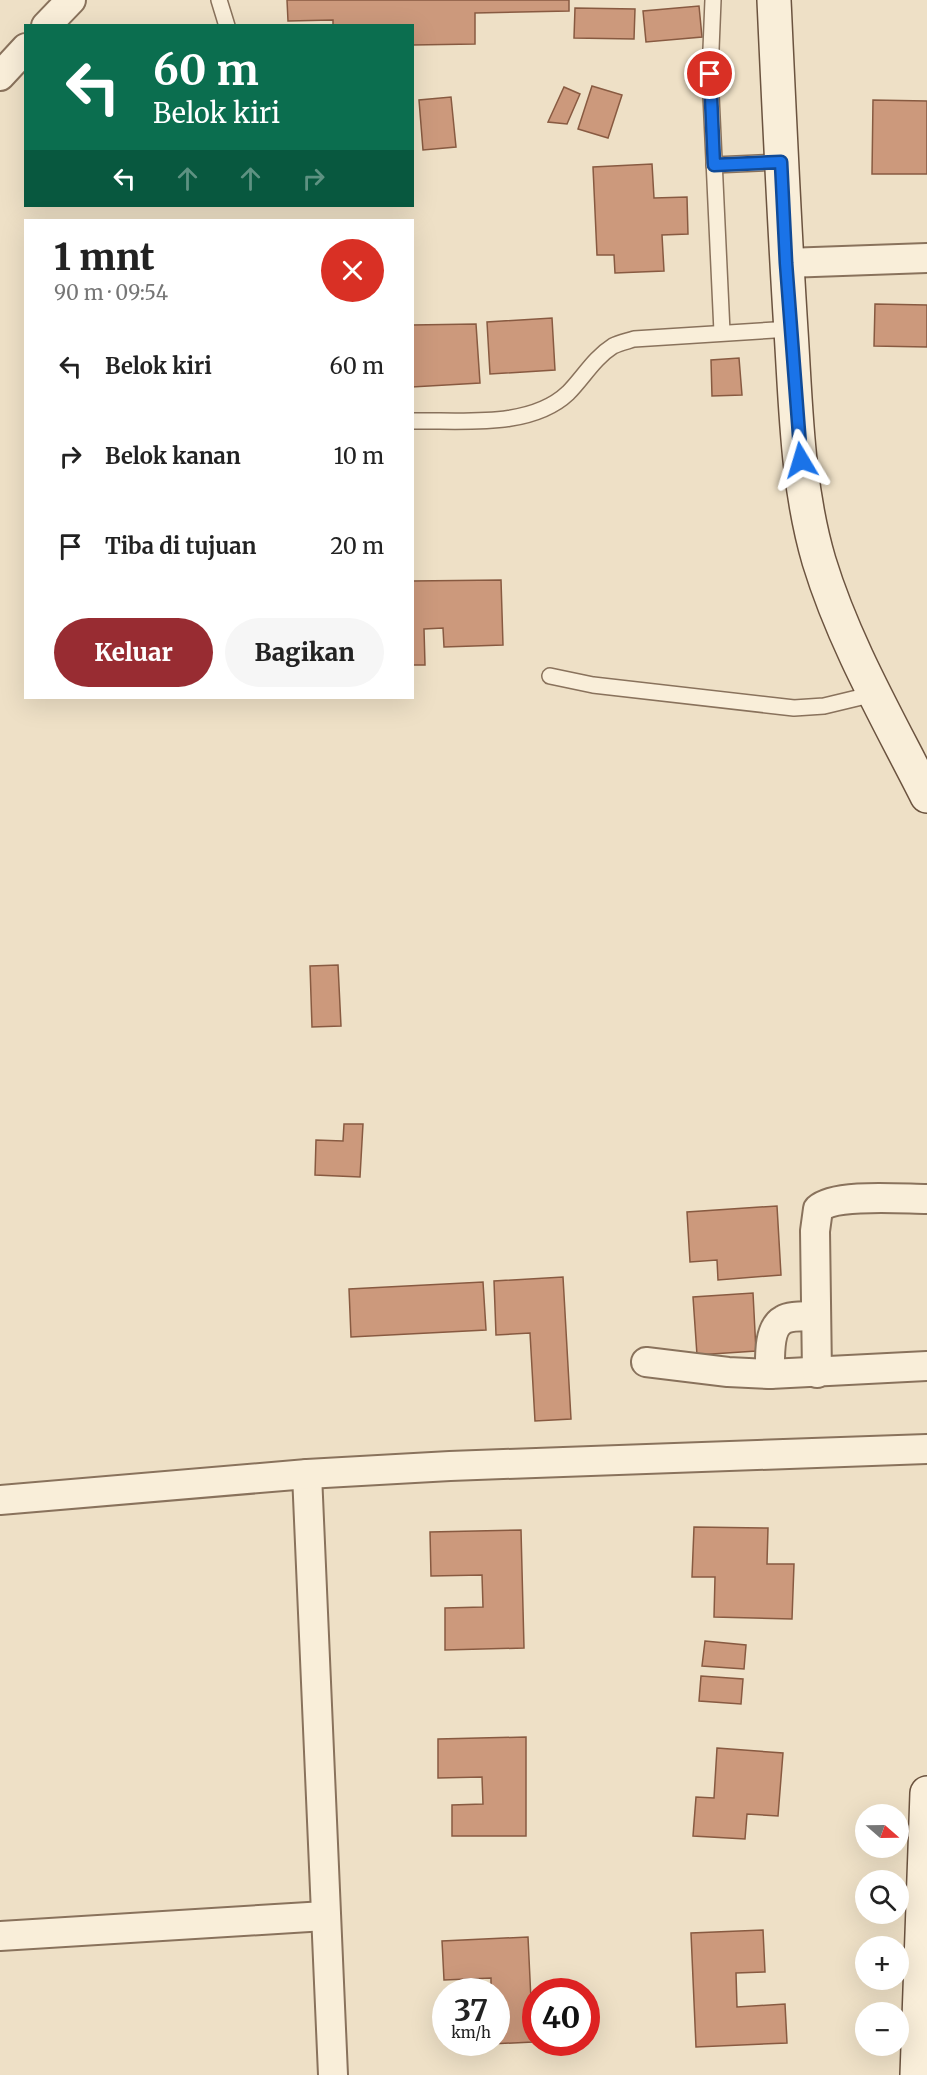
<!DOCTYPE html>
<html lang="id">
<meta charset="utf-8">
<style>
body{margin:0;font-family:Merriweather,serif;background:#f6f6f6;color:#222;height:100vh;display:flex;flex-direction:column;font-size:22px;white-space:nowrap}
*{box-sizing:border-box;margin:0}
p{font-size:20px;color:#767676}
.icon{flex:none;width:33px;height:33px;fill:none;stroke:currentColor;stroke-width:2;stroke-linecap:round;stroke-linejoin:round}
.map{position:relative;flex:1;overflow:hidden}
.panel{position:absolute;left:24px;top:219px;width:390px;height:480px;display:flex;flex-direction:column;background:#fff;border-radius:0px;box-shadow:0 6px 24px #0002}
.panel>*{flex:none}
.guide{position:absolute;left:24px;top:24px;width:390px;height:183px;border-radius:0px;box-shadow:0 6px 24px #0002;background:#0b6e4f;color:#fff;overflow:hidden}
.needle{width:39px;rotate:110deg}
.buttons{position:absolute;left:855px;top:1804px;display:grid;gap:12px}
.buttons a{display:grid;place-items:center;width:54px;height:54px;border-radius:50%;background:#fff;box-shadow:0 6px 24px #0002;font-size:30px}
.speed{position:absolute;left:432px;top:1978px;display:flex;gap:12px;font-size:30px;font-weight:700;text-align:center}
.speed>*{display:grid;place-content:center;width:78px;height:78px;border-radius:50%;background:#fff;box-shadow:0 6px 24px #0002;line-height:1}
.speed small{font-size:15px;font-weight:400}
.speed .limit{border:9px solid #d22;background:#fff;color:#111}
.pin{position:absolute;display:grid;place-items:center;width:51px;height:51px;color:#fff;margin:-26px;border:3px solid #fff;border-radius:50%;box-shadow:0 2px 6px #0007}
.me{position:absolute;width:66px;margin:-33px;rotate:353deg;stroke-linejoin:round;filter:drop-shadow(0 0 4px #0008)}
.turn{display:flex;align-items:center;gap:21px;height:126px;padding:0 30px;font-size:27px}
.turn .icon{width:78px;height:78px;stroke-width:2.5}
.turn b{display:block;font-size:42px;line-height:51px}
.lanes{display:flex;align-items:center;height:57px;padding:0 30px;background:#0003;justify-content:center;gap:30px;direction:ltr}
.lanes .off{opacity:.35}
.round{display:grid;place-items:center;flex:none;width:63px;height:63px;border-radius:32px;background:#f6f6f6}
.summary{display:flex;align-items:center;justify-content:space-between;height:102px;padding:0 30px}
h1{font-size:36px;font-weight:800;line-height:45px}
.action{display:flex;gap:12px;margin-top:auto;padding:12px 30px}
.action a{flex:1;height:69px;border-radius:36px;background:#982c32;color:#fff;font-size:24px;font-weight:800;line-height:69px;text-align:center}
.action a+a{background:#f6f6f6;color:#222}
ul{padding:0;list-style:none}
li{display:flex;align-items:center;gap:18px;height:90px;padding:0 30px}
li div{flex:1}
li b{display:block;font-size:22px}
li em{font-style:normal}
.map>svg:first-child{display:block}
.building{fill:#cc997c;stroke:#885a41;stroke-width:1.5}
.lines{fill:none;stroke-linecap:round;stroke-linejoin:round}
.lane-casing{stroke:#89725c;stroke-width:18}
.street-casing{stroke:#89725c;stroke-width:32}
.secondary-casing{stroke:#6b533f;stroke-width:36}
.lane{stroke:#f9eed9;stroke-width:15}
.street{stroke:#f9eed9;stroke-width:28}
.secondary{stroke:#f9eed9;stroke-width:33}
.route-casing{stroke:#114b97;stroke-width:15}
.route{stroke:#1a73e8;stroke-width:10}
</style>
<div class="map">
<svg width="927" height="2075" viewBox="0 0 927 2075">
<rect width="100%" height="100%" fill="#eee0c6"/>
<g class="building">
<path d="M287 0H569V11L475 13V44L412 45V26H333V20L288 21Z"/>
<path d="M699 6 702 37 646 42 643 11Z"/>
<path d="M575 8 635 9 634 39 574 38Z"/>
<path d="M592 86 622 95 608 138 578 129Z"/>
<path d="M564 87 580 94 567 124 548 122Z"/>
<path d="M451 97 456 147 423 150 419 100Z"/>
<path d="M873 100 927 101V174H872Z"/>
<path d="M652 164 654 198 687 197 688 234 662 235 664 271 615 273 614 255H597L593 167Z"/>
<path d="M875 304 927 305V347L874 346Z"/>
<path d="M552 318 555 370 490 374 487 322Z"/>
<path d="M476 324 480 383 412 387V325Z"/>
<path d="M739 358 742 395 712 396 711 360Z"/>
<path d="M501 580 503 645 444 647 443 628 424 629 425 665H412V581Z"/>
<path d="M338 965 341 1026 312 1027 310 966Z"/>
<path d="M344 1124H363L360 1177 315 1175 316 1140 343 1141Z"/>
<path d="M777 1206 781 1275 718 1280 717 1260 690 1262 687 1212Z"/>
<path d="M563 1277 571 1419 535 1421 530 1333 496 1335 494 1281Z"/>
<path d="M483 1282 486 1330 351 1337 349 1289Z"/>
<path d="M753 1293 756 1351 697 1355 693 1297Z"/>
<path d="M694 1527 768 1528 767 1564H794L792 1619 714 1617 715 1577H692Z"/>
<path d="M521 1530 524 1648 445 1650V1608L483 1607 482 1575 431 1576 430 1532Z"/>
<path d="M705 1641 746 1645 744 1669 702 1666Z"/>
<path d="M701 1676 743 1679 741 1704 699 1701Z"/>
<path d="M526 1737V1836H452V1805L483 1804 482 1777 438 1778V1739Z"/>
<path d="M717 1748 783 1753 778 1816 747 1814 745 1839 693 1836 696 1797 714 1798Z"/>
<path d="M763 1930 765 1972 736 1973 737 2007 785 2004 787 2043 696 2047 691 1933Z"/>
<path d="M528 1937 533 2042 471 2045V2043H496V1992H491V1978L444 1980 442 1941Z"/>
</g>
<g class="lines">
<g class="lane-casing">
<g id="lane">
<path d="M219 0 227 26"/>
<path d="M713 0 710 74 722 332"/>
<path d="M714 165 781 162"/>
<path d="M412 421C461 420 530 429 568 393 583 378 594 358 613 346 619 343 628 341 634 339L791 329"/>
<path d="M550 676 593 685 794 708 824 706 874 694"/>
</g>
</g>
<g class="street-casing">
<g id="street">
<path d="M46 26 71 0"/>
<path d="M0 76 26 48"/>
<path d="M786 263 927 258"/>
<path d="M646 1362 728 1372 770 1374 927 1366"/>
<path d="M817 1373 815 1231 818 1209C835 1193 903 1199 927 1199"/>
<path d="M770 1374C770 1359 768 1328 783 1320 791 1315 807 1317 816 1316"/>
<path d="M307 1474 333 2075"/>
<path d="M0 1500 307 1474 450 1466 927 1449"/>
<path d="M0 1936 325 1916"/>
</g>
</g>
<g class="secondary-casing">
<g id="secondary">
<path d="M774 0C779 110 784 221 791 331 796 408 797 486 819 561 844 643 888 719 927 796"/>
<path d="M917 2075 927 1793"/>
</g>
</g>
<use href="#lane" class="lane"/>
<use href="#street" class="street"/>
<use href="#secondary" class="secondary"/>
</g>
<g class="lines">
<g class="route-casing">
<path id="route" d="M710 74 714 165 781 162 786 263 801 460"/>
</g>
<use href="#route" class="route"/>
</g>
</svg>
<div class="buttons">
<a><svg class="needle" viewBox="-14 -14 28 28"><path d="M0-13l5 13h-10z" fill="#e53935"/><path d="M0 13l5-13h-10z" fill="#767676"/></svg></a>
<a><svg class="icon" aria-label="search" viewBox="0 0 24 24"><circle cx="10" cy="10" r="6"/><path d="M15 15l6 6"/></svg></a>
<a>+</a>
<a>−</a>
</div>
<div class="speed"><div>37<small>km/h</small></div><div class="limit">40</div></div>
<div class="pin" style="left:710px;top:74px;background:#d93025"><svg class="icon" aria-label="arrive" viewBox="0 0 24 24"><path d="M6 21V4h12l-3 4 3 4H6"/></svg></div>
<svg class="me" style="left:801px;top:460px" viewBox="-20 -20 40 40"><path d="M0-17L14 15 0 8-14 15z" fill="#1a73e8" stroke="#fff" stroke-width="4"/></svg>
<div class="guide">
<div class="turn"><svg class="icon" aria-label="left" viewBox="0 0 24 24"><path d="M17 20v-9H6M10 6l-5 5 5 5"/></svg><div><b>60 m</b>Belok kiri</div></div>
<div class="lanes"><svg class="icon" aria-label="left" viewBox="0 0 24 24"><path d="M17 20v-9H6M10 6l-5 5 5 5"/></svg><svg class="icon off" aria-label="ahead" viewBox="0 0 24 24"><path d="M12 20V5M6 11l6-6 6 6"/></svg><svg class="icon off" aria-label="ahead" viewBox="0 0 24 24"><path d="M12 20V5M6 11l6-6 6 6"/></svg><svg class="icon off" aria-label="right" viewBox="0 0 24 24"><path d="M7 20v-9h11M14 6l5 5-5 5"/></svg></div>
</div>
<section class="panel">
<div class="summary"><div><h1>1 mnt</h1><p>90 m · 09:54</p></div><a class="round" style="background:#d93025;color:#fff"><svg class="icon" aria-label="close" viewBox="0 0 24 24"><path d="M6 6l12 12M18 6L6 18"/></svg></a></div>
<ul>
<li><svg class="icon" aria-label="left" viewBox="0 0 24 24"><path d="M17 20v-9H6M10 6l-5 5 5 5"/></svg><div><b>Belok kiri</b></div><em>60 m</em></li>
<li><svg class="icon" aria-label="right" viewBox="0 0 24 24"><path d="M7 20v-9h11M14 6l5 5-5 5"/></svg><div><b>Belok kanan</b></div><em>10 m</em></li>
<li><svg class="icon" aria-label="arrive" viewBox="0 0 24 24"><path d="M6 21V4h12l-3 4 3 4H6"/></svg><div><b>Tiba di tujuan</b></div><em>20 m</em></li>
</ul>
<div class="action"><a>Keluar</a><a>Bagikan</a></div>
</section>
</div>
